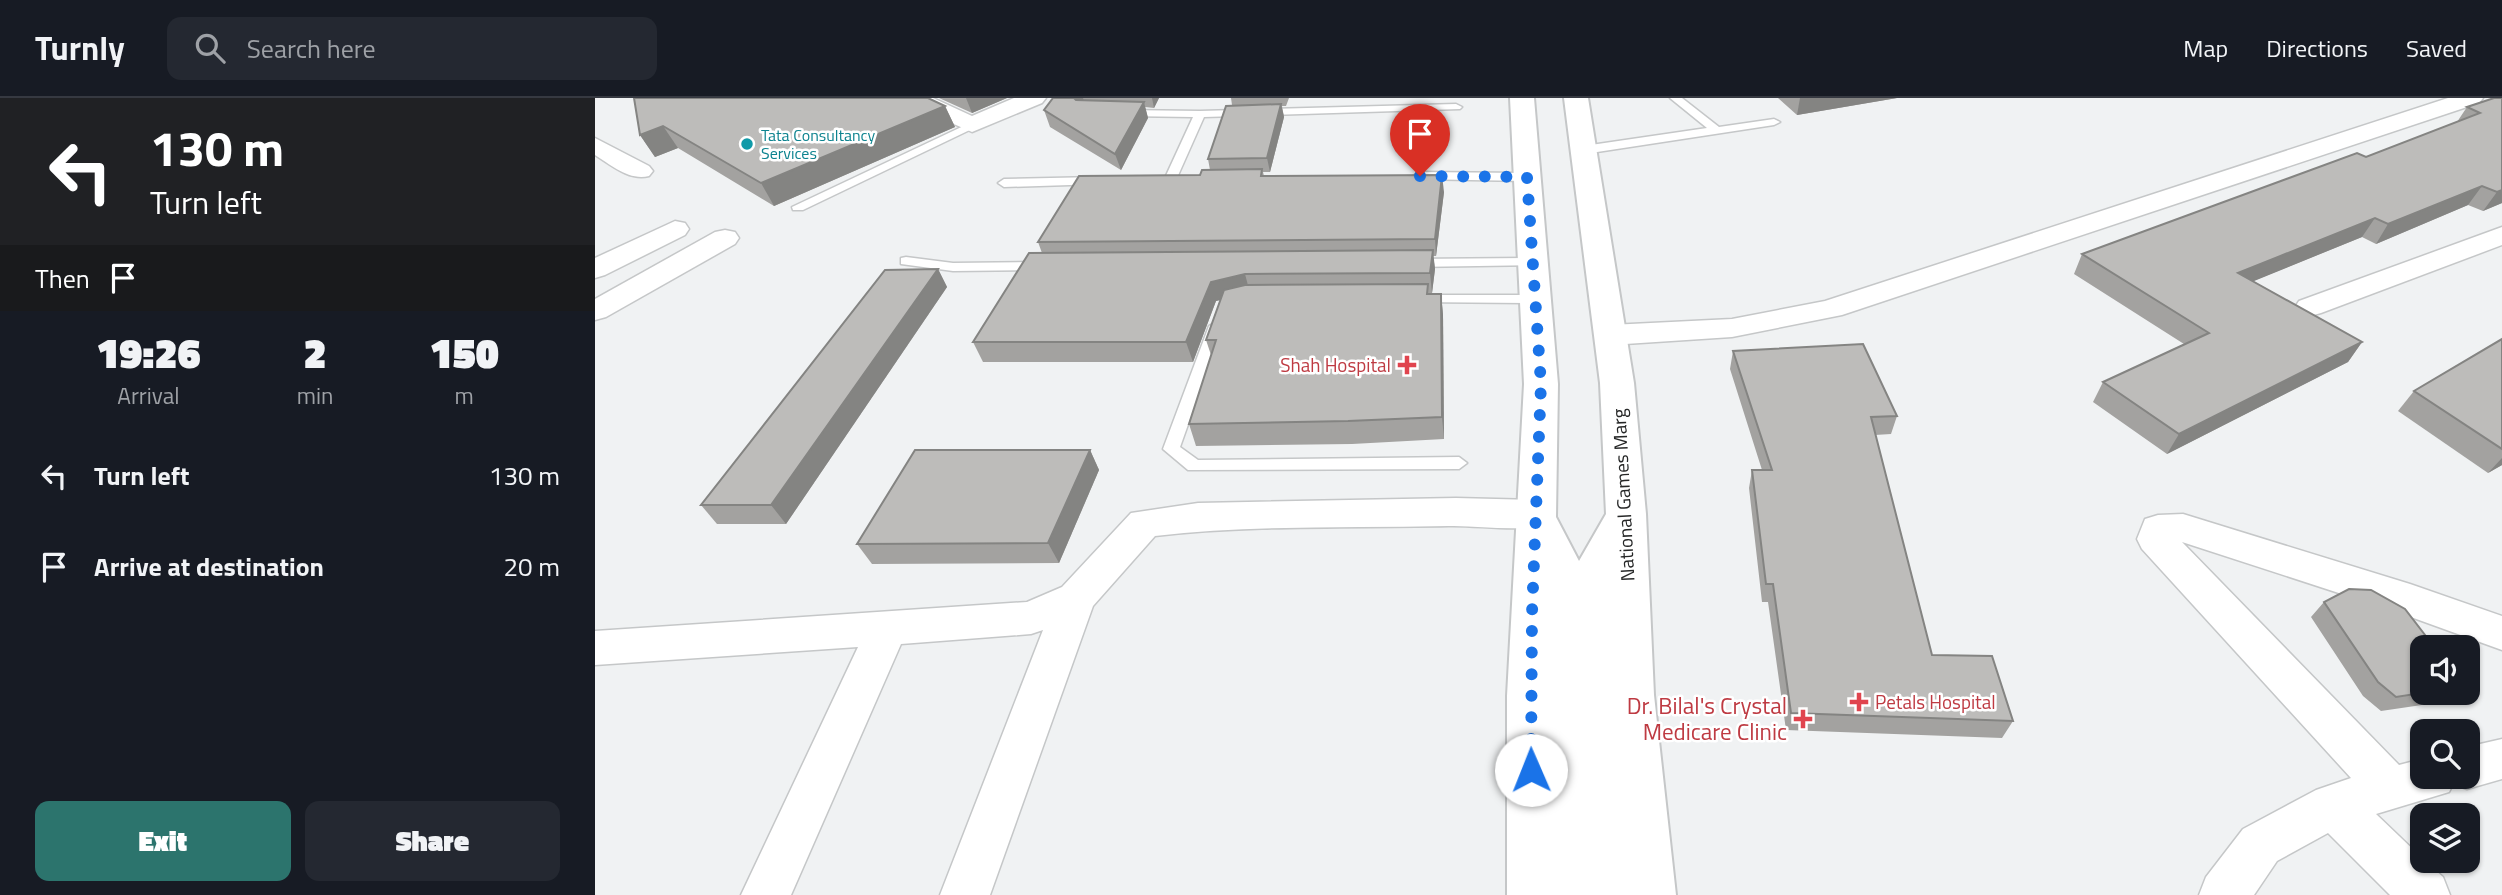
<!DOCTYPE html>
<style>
body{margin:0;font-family:"Titillium Web",sans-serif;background:#242831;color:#f1f3f6;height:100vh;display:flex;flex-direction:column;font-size:26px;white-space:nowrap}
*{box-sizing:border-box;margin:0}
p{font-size:23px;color:#9ea1a6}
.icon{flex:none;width:38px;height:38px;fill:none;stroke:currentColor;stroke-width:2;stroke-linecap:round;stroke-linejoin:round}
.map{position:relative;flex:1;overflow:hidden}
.sheet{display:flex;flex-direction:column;background:#171b24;width:595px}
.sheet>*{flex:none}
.guide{background:#202124;color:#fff;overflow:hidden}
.fabs{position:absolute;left:1815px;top:537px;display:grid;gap:14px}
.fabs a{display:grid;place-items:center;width:70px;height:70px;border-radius:14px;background:#171b24;box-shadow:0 2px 5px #0004;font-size:35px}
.pin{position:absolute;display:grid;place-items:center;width:60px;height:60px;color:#fff;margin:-72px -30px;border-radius:50% 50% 50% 0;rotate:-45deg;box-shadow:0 0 7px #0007}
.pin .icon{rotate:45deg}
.me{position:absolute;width:77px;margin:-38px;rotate:359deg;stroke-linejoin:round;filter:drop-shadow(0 0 5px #0008)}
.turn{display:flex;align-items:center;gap:24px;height:147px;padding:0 35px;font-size:32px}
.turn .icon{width:91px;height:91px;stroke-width:2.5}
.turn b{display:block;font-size:49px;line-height:60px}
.then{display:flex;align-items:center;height:66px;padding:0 35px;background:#0003;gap:14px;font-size:26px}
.eta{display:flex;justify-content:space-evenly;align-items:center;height:119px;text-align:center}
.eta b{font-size:42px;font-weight:800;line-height:49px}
.primary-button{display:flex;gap:14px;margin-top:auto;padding:14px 35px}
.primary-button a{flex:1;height:80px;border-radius:14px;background:#2c746d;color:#fff;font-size:28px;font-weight:800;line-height:80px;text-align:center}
.primary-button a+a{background:#242831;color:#f1f3f6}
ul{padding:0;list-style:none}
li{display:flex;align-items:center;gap:21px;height:91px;padding:0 35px}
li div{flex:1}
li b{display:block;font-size:26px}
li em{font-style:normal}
header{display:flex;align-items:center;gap:42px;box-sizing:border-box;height:98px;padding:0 35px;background:#171b24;border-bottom:2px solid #363941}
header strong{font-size:33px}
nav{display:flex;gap:38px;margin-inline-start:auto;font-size:24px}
.search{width:490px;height:63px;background:#242831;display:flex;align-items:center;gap:18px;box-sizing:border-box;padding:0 24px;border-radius:14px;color:#9ea1a6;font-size:26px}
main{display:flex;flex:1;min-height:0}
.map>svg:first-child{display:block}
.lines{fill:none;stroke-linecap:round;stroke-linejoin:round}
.lane-casing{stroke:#c5c7c8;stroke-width:3}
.street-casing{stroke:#c5c7c8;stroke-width:3}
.primary-casing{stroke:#c5c7c8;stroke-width:4}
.lane{fill:#fff;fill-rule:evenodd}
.street{fill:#fff;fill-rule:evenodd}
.primary{fill:#fff;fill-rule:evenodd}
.wall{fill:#a3a2a0}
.shaded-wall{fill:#848482}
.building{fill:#bdbcba;stroke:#848482;stroke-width:2}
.route{stroke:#1a73e8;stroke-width:12;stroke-dasharray:0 21.6}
.culture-dot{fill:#0f9aa8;stroke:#fff;stroke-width:2.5}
.health-dot{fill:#e0444e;stroke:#fff;stroke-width:2.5}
.labels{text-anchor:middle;stroke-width:5;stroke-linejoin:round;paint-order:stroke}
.far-culture-label{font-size:16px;fill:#0d838f;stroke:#fff;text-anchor:start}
.health-label{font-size:19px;fill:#be3a42;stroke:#fff;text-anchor:end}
.street-label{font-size:19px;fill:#262727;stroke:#fff}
.near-health-label{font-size:23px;fill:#be3a42;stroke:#fff;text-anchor:end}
</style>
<header>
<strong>Turnly</strong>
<div class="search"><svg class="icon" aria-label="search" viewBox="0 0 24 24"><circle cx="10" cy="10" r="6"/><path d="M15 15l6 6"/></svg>Search here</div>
<nav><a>Map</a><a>Directions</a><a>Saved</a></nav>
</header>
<main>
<section class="sheet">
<div class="guide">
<div class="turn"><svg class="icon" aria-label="left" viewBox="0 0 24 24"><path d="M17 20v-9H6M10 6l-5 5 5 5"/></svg><div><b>130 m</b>Turn left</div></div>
<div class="then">Then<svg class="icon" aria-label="arrive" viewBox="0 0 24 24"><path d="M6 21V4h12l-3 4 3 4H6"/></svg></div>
</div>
<div class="eta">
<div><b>19:26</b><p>Arrival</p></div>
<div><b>2</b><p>min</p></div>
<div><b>150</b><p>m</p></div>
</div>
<ul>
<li><svg class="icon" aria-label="left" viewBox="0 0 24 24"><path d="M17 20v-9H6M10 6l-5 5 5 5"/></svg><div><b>Turn left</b></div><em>130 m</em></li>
<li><svg class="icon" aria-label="arrive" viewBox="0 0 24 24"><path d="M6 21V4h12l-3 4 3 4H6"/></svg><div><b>Arrive at destination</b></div><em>20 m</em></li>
</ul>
<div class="primary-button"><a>Exit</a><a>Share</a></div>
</section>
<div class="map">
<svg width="1907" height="797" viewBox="0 0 1907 797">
<rect width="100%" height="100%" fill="#f0f2f3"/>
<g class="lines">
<g class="lane-casing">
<g id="lane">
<path d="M1075 0H1087L1124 29 1179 21 1185 24 1179 27 989 56 983 52 989 48 1112 30Z"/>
<path d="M861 6 867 9 865 11 609 19 581 82 575 86 569 82 598 19 529 18 523 15 529 12 605 13Z"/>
<path d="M377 24 383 27 381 29 208 112H198L197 109Z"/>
<path d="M824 74 932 75 938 79 932 83 820 81 818 78Z"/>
<path d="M502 79 508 83 506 86 409 89 403 85 409 81Z"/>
<path d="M311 159 358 165 447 164 454 168 447 172 358 173 306 166V160Z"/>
<path d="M938 160 943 161V167L818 169 811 165 818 161Z"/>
<path d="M824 197H939L946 201 939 205 819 204 817 201Z"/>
<path d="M621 224 628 228 585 349 603 362 864 359 872 365 864 371 593 372 568 351 614 228Z"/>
</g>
</g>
<g class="street-casing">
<g id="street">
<path d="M307 0H338L377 18 419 0H451L447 5 377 34 311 5Z"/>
<path d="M1853 0H1888L1884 5 1247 217 1137 239 1015 247 1004 244 999 237 1004 230 1015 227 1137 221 1230 203Z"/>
<path d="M0 40 54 68 58 73 54 78C34 83 16 67 0 57Z"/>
<path d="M80 123 90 125 94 131 90 137 10 177 0 180V160Z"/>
<path d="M1907 129V147L1726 215 1715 218 1704 215 1700 209 1704 203Z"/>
<path d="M130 132 140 134 144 140 140 146 11 219 0 222V201L120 134Z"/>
<path d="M861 400 940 402 953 406 959 416 953 426C922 435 885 427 853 428 755 430 656 427 560 438L498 508 395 797H345L448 532 436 536 306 546 196 797H146L263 549 0 567V533L432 504 467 489 536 415 603 405Z"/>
<path d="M1588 416 1815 486 1907 518V552L1802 514 1587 444 1804 667 1827 661V679H1872V649L1907 641V681L1872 691 1858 686 1854 694 1781 716 1827 760V763H1830L1848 779 1855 797H1795L1733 735 1682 763 1659 797H1604L1611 779 1648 731 1721 692 1756 680 1547 451 1542 441 1550 421 1563 417Z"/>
</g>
</g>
<g class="primary-casing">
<path id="primary" d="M915 0H939L963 286 961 419 984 463 1011 416 1005 285 969 0H993L1039 285 1051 416 1059 597 1081 797H912V598L929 286Z"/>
</g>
<use href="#lane" class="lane"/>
<use href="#street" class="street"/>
<use href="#primary" class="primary"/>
</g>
<g class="wall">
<path d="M39 0 350 8 360 29 179 108 83 50 60 59 45 37Z"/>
<path d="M344 0H412L377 15Z"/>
<path d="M458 0H564L559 10 550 9 553 20 526 72 455 29 449 12Z"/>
<path d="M636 0H694L691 8H687L689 19 675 74H668L669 78 849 94 841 158H838L840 171 837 195H834V196H846L848 217 849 341 757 346 601 348 594 326 616 257 611 242 625 202 621 203 598 264H388L378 244 447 155 443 144 615 72 613 61 637 7Z"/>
<path d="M1183 0H1302L1202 17Z"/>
<path d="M1907 0V105L1888 113 1873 107 1781 146 1767 139 1658 183 1767 244 1753 264 1572 356 1498 304 1508 284 1589 246 1479 176 1487 156 1771 59 1862 24 1872 9Z"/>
<path d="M343 171 352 189 191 426H122L106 407Z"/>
<path d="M1907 241V367L1893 375 1803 313 1819 293Z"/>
<path d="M1138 253 1302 318 1296 336 1280 337 1337 557 1418 623 1407 640 1191 632 1173 504H1167L1154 390 1157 372H1167L1135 271Z"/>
<path d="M495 352 504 372 464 465 277 466 262 446Z"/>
<path d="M1729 504 1827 595H1863L1854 603 1786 613 1768 598 1716 519Z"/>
</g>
<g class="shaded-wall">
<path d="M371 0H412L377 15Z"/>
<path d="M478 0H488L491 8Z"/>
<path d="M557 0H564L559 10Z"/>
<path d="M1205 0H1302L1202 17Z"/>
<path d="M549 4 553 20 526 72 520 56Z"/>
<path d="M686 6 689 19 675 74 672 60Z"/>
<path d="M350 8 360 29 179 108 166 85Z"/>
<path d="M68 28 83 50 60 59 45 37Z"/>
<path d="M847 77 849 94 841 158 840 141Z"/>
<path d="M1887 88 1873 107 1781 146 1793 126Z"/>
<path d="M1907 92V105L1888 113 1902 94Z"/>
<path d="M1780 120 1767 139 1632 194 1643 175Z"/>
<path d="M838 152 840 171 837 195 835 175Z"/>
<path d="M343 171 352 189 191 426 176 407Z"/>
<path d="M650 176 655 195 621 203 598 264 591 244 616 184Z"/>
<path d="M846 196 848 217 849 341 847 319Z"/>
<path d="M1767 244 1753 264 1572 356 1584 336Z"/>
<path d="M495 352 504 372 464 465 453 445Z"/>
<path d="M1907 360V367L1893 375Z"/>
</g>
<g class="building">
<path d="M39 0H333L350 8 166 85 68 28 45 37Z"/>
<path d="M458 0H479L481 2 549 4 520 56 449 12Z"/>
<path d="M1899 0H1907V92L1902 94 1887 88 1793 126 1780 120 1643 175 1767 244 1584 336 1508 284 1614 235 1487 156 1762 55 1771 59 1885 15 1872 9Z"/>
<path d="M686 6 672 60 613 61 631 8Z"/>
<path d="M667 71 666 78 847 77 840 141 443 144 484 78 605 77 607 72Z"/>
<path d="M838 152 835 175 650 176 616 184 591 244H378L434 155Z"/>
<path d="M343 171 176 407H106L290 172Z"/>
<path d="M833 186 832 196H846L847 319 753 323 594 326 621 242H611L629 192 650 187Z"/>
<path d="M1907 241V351L1819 293Z"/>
<path d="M1268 246 1302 318 1276 319 1337 557 1397 558 1418 623 1196 615 1178 486H1171L1157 372H1177L1138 253Z"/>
<path d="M320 352H495L453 445 262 446Z"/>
<path d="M1754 491 1776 492 1810 511 1840 550H1827V595L1801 599 1783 584 1729 504Z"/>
</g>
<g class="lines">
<path class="route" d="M825 78 932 79 946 286 937 515 936 672"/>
</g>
<circle class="culture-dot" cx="152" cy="46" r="7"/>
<g class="health-dot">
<path d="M808.5 256.5h7v7h7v7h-7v7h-7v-7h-7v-7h7z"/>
<path d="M1260.5 593.5h7v7h7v7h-7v7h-7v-7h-7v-7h7z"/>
<path d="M1204.5 610.5h7v7h7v7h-7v7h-7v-7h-7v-7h7z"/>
</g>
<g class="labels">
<g class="far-culture-label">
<text x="166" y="43">Tata Consultancy<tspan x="166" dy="18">Services</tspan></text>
</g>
<g class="health-label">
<text x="796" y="274">Shah Hospital</text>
<text x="1280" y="611" text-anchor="start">Petals Hospital</text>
</g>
<g class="street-label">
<text transform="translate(1028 397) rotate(-93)" y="7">National Games Marg</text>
</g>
<g class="near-health-label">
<text x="1192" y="616">Dr. Bilal's Crystal<tspan x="1192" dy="26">Medicare Clinic</tspan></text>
</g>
</g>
</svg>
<div class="fabs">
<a><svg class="icon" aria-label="sound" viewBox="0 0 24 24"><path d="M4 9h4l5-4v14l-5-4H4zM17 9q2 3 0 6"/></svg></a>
<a><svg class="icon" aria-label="search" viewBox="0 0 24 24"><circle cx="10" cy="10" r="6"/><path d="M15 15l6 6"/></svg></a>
<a><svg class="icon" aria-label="layers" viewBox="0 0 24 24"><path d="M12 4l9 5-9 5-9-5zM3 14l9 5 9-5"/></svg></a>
</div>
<div class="pin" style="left:825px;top:78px;background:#d93025"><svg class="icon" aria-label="arrive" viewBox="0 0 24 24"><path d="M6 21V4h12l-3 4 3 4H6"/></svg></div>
<svg class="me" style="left:936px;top:672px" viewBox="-20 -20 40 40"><circle r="19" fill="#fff"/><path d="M0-13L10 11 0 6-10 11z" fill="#1a73e8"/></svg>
</div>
</main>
